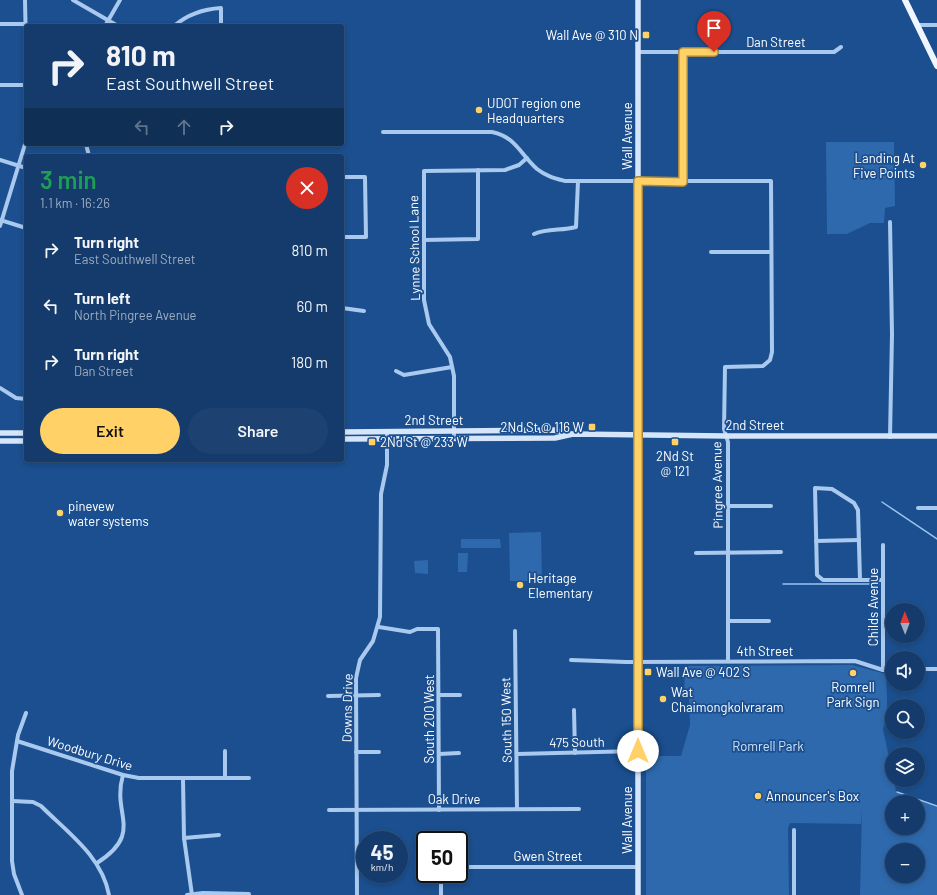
<!DOCTYPE html>
<meta charset="utf-8">
<style>
body{margin:0;font-family:Barlow,sans-serif;background:#1d4271;color:#f1f3f6;height:100vh;display:flex;flex-direction:column;font-size:15px;white-space:nowrap}
*{box-sizing:border-box;margin:0}
p{font-size:13px;color:#9dadc1}
.icon{flex:none;width:22px;height:22px;fill:none;stroke:currentColor;stroke-width:2;stroke-linecap:round;stroke-linejoin:round}
.map{position:relative;flex:1;overflow:hidden}
.panel{position:absolute;left:24px;top:154px;width:320px;height:308px;display:flex;flex-direction:column;background:#143b6b;border-radius:4px;box-shadow:0 2px 6px #0003,0 0 0 1px #33557e}
.panel>*{flex:none}
.hud{position:absolute;left:24px;top:24px;width:320px;height:122px;border-radius:4px;box-shadow:0 2px 6px #0003,0 0 0 1px #33557e;background:#143b6b;color:#f1f3f6;overflow:hidden}
.needle{width:26px;rotate:359deg}
.buttons{position:absolute;left:885px;top:603px;display:grid;gap:8px}
.buttons a{display:grid;place-items:center;width:40px;height:40px;border-radius:50%;background:#143b6b;box-shadow:0 2px 6px #0003,0 0 0 1px #33557e;font-size:20px}
.speed{position:absolute;left:356px;top:831px;display:flex;gap:8px;font-size:20px;font-weight:700;text-align:center}
.speed>*{display:grid;place-content:center;width:52px;height:52px;border-radius:50%;background:#143b6b;box-shadow:0 2px 6px #0003,0 0 0 1px #33557e;line-height:1}
.speed small{font-size:10px;font-weight:400}
.speed .limit{border:2px solid #111;border-radius:6px;background:#fff;color:#111}
.pin{position:absolute;display:grid;place-items:center;width:34px;height:34px;color:#fff;margin:-41px -17px;border-radius:50% 50% 50% 0;rotate:-45deg;box-shadow:0 0 4px #0007}
.pin .icon{rotate:45deg}
.me{position:absolute;width:44px;margin:-22px;rotate:0deg;stroke-linejoin:round;filter:drop-shadow(0 0 3px #0008)}
.turn{display:flex;align-items:center;gap:14px;height:84px;padding:0 16px;font-size:18px}
.turn .icon{width:52px;height:52px;stroke-width:2.5}
.turn b{display:block;font-size:28px;line-height:34px}
.lanes{display:flex;align-items:center;height:38px;padding:0 16px;background:#0003;justify-content:center;gap:20px;direction:ltr}
.lanes .off{opacity:.35}
.round{display:grid;place-items:center;flex:none;width:42px;height:42px;border-radius:21px;background:#1d4271}
.head{display:flex;align-items:center;justify-content:space-between;height:68px;padding:0 16px}
h1{font-size:24px;font-weight:600;line-height:30px;color:#1e9e55}
.button{display:flex;gap:8px;margin-top:auto;padding:8px 16px}
.button a{flex:1;height:46px;border-radius:24px;background:#ffd166;color:#111;font-size:16px;font-weight:600;line-height:46px;text-align:center}
.button a+a{background:#1d4271;color:#f1f3f6}
ul{padding:0;list-style:none}
li{display:flex;align-items:center;gap:12px;height:56px;padding:0 16px}
li div{flex:1}
li b{display:block;font-size:15px}
li em{font-style:normal}
.map>svg:first-child{display:block}
.green{fill:#2e69ad;fill-rule:evenodd}
.lines{fill:none;stroke-linecap:round;stroke-linejoin:round}
.stream{stroke:#9cc4f0;stroke-width:1.5}
.minor{stroke:#a9c9ee;stroke-width:4}
.secondary{stroke:#d6e6fa;stroke-width:5.5}
.primary{stroke:#f0f6ff;stroke-width:6}
.route-casing{stroke:#a68842;stroke-width:10}
.route{stroke:#ffd166;stroke-width:7}
.poi-dot{fill:#ffd166;stroke:#1b4f8f;stroke-width:1.5}
.labels{text-anchor:middle;stroke-width:3.5;stroke-linejoin:round;paint-order:stroke}
.poi-label{font-size:13px;fill:#fff;stroke:#1b4f8f;text-anchor:start}
.street-label{font-size:13px;fill:#fff;stroke:#1b4f8f}
.park-label{font-size:13px;fill:#cfe3fa;stroke:#1b4f8f}
</style>
<div class="map">
<svg width="937" height="895" viewBox="0 0 937 895">
<rect width="100%" height="100%" fill="#1b4f8f"/>
<g class="green">
<path d="M826 142H894L895 206 885 208 884 223H870L847 234H827Z"/>
<path d="M541 532 542 581H510L509 533Z"/>
<path d="M461 539H500L501 548H461Z"/>
<path d="M458 553H468L467 572H458Z"/>
<path d="M428 560V574L415 573 414 561Z"/>
<path d="M852 665 886 674C886 691 890 713 883 729L892 772V780H894L896 792 937 807V895H860L862 809 861 824 790 823 788 828 789 895H646V756H681L690 725 689 697 684 696 685 666ZM892 802H918V828H892ZM892 850H918V876H892Z"/>
</g>
<g class="lines">
<g class="stream">
<path d="M882 502 937 539"/>
<path d="M783 584H879"/>
<path d="M897 792 937 806"/>
</g>
<g class="minor">
<path d="M25 0 26 49"/>
<path d="M73 0 118 26"/>
<path d="M0 24H25"/>
<path d="M917 25H937"/>
<path d="M105 26 120 0"/>
<path d="M174 26C188 14 203 9 221 8V26"/>
<path d="M638 52H834L841 47"/>
<path d="M0 85H26"/>
<path d="M383 132H492C516 137 520 154 537 169 546 176 554 178 565 181H771L772 352 770 360 763 366 725 367 724 429 728 442V661"/>
<path d="M86 144 89 156"/>
<path d="M0 160 26 168"/>
<path d="M342 177H365L366 237H342"/>
<path d="M683 182V52"/>
<path d="M0 220 26 228"/>
<path d="M0 226 26 141"/>
<path d="M534 234C548 228 562 231 576 227L578 181"/>
<path d="M424 240 478 239V170"/>
<path d="M711 252H770"/>
<path d="M342 308 364 311"/>
<path d="M396 371 404 375 452 367"/>
<path d="M0 388 16 398 26 399"/>
<path d="M890 437 892 334 890 222"/>
<path d="M454 439V376L450 357 429 324 424 300V171L505 170 519 165 527 158"/>
<path d="M728 506H771"/>
<path d="M918 508H937"/>
<path d="M816 541 859 540"/>
<path d="M696 553 781 552"/>
<path d="M860 580 858 510 854 503 832 489 815 488 817 575 823 580H883"/>
<path d="M728 621H769"/>
<path d="M379 627 410 632 417 629H438L439 810"/>
<path d="M515 631 517 809"/>
<path d="M571 660 626 662 855 661 883 670H892"/>
<path d="M918 669H937"/>
<path d="M883 670V545"/>
<path d="M439 695H460"/>
<path d="M328 696 379 695"/>
<path d="M574 710 575 753"/>
<path d="M17 741 123 775 139 778H249"/>
<path d="M356 752H379"/>
<path d="M439 754 459 753"/>
<path d="M517 754 638 751"/>
<path d="M225 778V751"/>
<path d="M183 779 184 838 192 895"/>
<path d="M12 801 33 802 41 806C67 832 102 856 109 895"/>
<path d="M329 810 579 809"/>
<path d="M794 830V895"/>
<path d="M184 838 219 835"/>
<path d="M97 863C145 832 111 815 123 775"/>
<path d="M459 867H638"/>
<path d="M22 895 14 874 12 861V771L18 735 26 713"/>
<path d="M187 895 203 893 249 894"/>
<path d="M357 895 356 678 360 660 373 641 380 617 381 494 387 465V431"/>
<path d="M441 895V874"/>
</g>
<g class="secondary">
<path d="M342 432 554 430 571 434"/>
<path d="M0 433H26"/>
<path d="M342 439 555 438 573 434 726 436H937"/>
<path d="M0 441H26"/>
<path d="M638 895V0"/>
</g>
<path class="primary" d="M905 0 937 66"/>
</g>
<g class="lines">
<g class="route-casing">
<path id="route" d="M638 751V181L683 182V52H714"/>
</g>
<use href="#route" class="route"/>
</g>
<g class="poi-dot">
<rect x="642" y="31" width="8" height="8" rx="2"/>
<circle cx="479" cy="110" r="4"/>
<circle cx="923" cy="165" r="4"/>
<rect x="588" y="423" width="8" height="8" rx="2"/>
<rect x="368" y="438" width="8" height="8" rx="2"/>
<rect x="671" y="438" width="8" height="8" rx="2"/>
<circle cx="60" cy="513" r="4"/>
<circle cx="520" cy="585" r="4"/>
<rect x="644" y="668" width="8" height="8" rx="2"/>
<circle cx="853" cy="673" r="4"/>
<circle cx="663" cy="699" r="4"/>
<circle cx="758" cy="796" r="4"/>
</g>
<g class="labels">
<g class="poi-label">
<text x="638" y="40" text-anchor="end">Wall Ave @ 310 N</text>
<text x="487" y="108">UDOT region one<tspan x="487" dy="15">Headquarters</tspan></text>
<text x="915" y="163" text-anchor="end">Landing At<tspan x="915" dy="15">Five Points</tspan></text>
<text x="584" y="432" text-anchor="end">2Nd St @ 116 W</text>
<text x="380" y="447">2Nd St @ 233 W</text>
<text x="675" y="461" text-anchor="middle">2Nd St<tspan x="675" dy="15">@ 121</tspan></text>
<text x="68" y="511">pinevew<tspan x="68" dy="15">water systems</tspan></text>
<text x="528" y="583">Heritage<tspan x="528" dy="15">Elementary</tspan></text>
<text x="656" y="677">Wall Ave @ 402 S</text>
<text x="853" y="692" text-anchor="middle">Romrell<tspan x="853" dy="15">Park Sign</tspan></text>
<text x="671" y="697">Wat<tspan x="671" dy="15">Chaimongkolvraram</tspan></text>
<text x="766" y="801">Announcer's Box</text>
</g>
<g class="street-label">
<text x="776" y="47">Dan Street</text>
<text transform="translate(627 136) rotate(-90)" y="5">Wall Avenue</text>
<text transform="translate(414 248) rotate(-91)" y="5">Lynne School Lane</text>
<text x="434" y="425">2nd Street</text>
<text x="755" y="430">2nd Street</text>
<text transform="translate(717 485) rotate(-91)" y="5">Pingree Avenue</text>
<text transform="translate(873 607) rotate(-90)" y="5">Childs Avenue</text>
<text x="765" y="656">4th Street</text>
<text transform="translate(347 708) rotate(-89)" y="5">Downs Drive</text>
<text transform="translate(429 719) rotate(-90)" y="5">South 200 West</text>
<text transform="translate(506 720) rotate(-91)" y="5">South 150 West</text>
<text transform="translate(577 742) rotate(-1)" y="5">475 South</text>
<text transform="translate(90 753) rotate(17)" y="5">Woodbury Drive</text>
<text x="454" y="804">Oak Drive</text>
<text transform="translate(627 820) rotate(-90)" y="5">Wall Avenue</text>
<text x="548" y="861">Gwen Street</text>
</g>
<g class="park-label">
<text x="768" y="751">Romrell Park</text>
</g>
</g>
</svg>
<div class="buttons">
<a><svg class="needle" viewBox="-14 -14 28 28"><path d="M0-13l5 13h-10z" fill="#e53935"/><path d="M0 13l5-13h-10z" fill="#9dadc1"/></svg></a>
<a><svg class="icon" aria-label="sound" viewBox="0 0 24 24"><path d="M4 9h4l5-4v14l-5-4H4zM17 9q2 3 0 6"/></svg></a>
<a><svg class="icon" aria-label="search" viewBox="0 0 24 24"><circle cx="10" cy="10" r="6"/><path d="M15 15l6 6"/></svg></a>
<a><svg class="icon" aria-label="layers" viewBox="0 0 24 24"><path d="M12 4l9 5-9 5-9-5zM3 14l9 5 9-5"/></svg></a>
<a>+</a>
<a>−</a>
</div>
<div class="speed"><div>45<small>km/h</small></div><div class="limit">50</div></div>
<div class="pin" style="left:714px;top:52px;background:#d93025"><svg class="icon" aria-label="arrive" viewBox="0 0 24 24"><path d="M6 21V4h12l-3 4 3 4H6"/></svg></div>
<svg class="me" style="left:638px;top:751px" viewBox="-20 -20 40 40"><circle r="19" fill="#fff"/><path d="M0-13L10 11 0 6-10 11z" fill="#ffd166"/></svg>
<div class="hud">
<div class="turn"><svg class="icon" aria-label="right" viewBox="0 0 24 24"><path d="M7 20v-9h11M14 6l5 5-5 5"/></svg><div><b>810 m</b>East Southwell Street</div></div>
<div class="lanes"><svg class="icon off" aria-label="left" viewBox="0 0 24 24"><path d="M17 20v-9H6M10 6l-5 5 5 5"/></svg><svg class="icon off" aria-label="ahead" viewBox="0 0 24 24"><path d="M12 20V5M6 11l6-6 6 6"/></svg><svg class="icon" aria-label="right" viewBox="0 0 24 24"><path d="M7 20v-9h11M14 6l5 5-5 5"/></svg></div>
</div>
<section class="panel">
<div class="head"><div><h1>3 min</h1><p>1.1 km · 16:26</p></div><a class="round" style="background:#d93025;color:#fff"><svg class="icon" aria-label="close" viewBox="0 0 24 24"><path d="M6 6l12 12M18 6L6 18"/></svg></a></div>
<ul>
<li><svg class="icon" aria-label="right" viewBox="0 0 24 24"><path d="M7 20v-9h11M14 6l5 5-5 5"/></svg><div><b>Turn right</b><p>East Southwell Street</p></div><em>810 m</em></li>
<li><svg class="icon" aria-label="left" viewBox="0 0 24 24"><path d="M17 20v-9H6M10 6l-5 5 5 5"/></svg><div><b>Turn left</b><p>North Pingree Avenue</p></div><em>60 m</em></li>
<li><svg class="icon" aria-label="right" viewBox="0 0 24 24"><path d="M7 20v-9h11M14 6l5 5-5 5"/></svg><div><b>Turn right</b><p>Dan Street</p></div><em>180 m</em></li>
</ul>
<div class="button"><a>Exit</a><a>Share</a></div>
</section>
</div>
